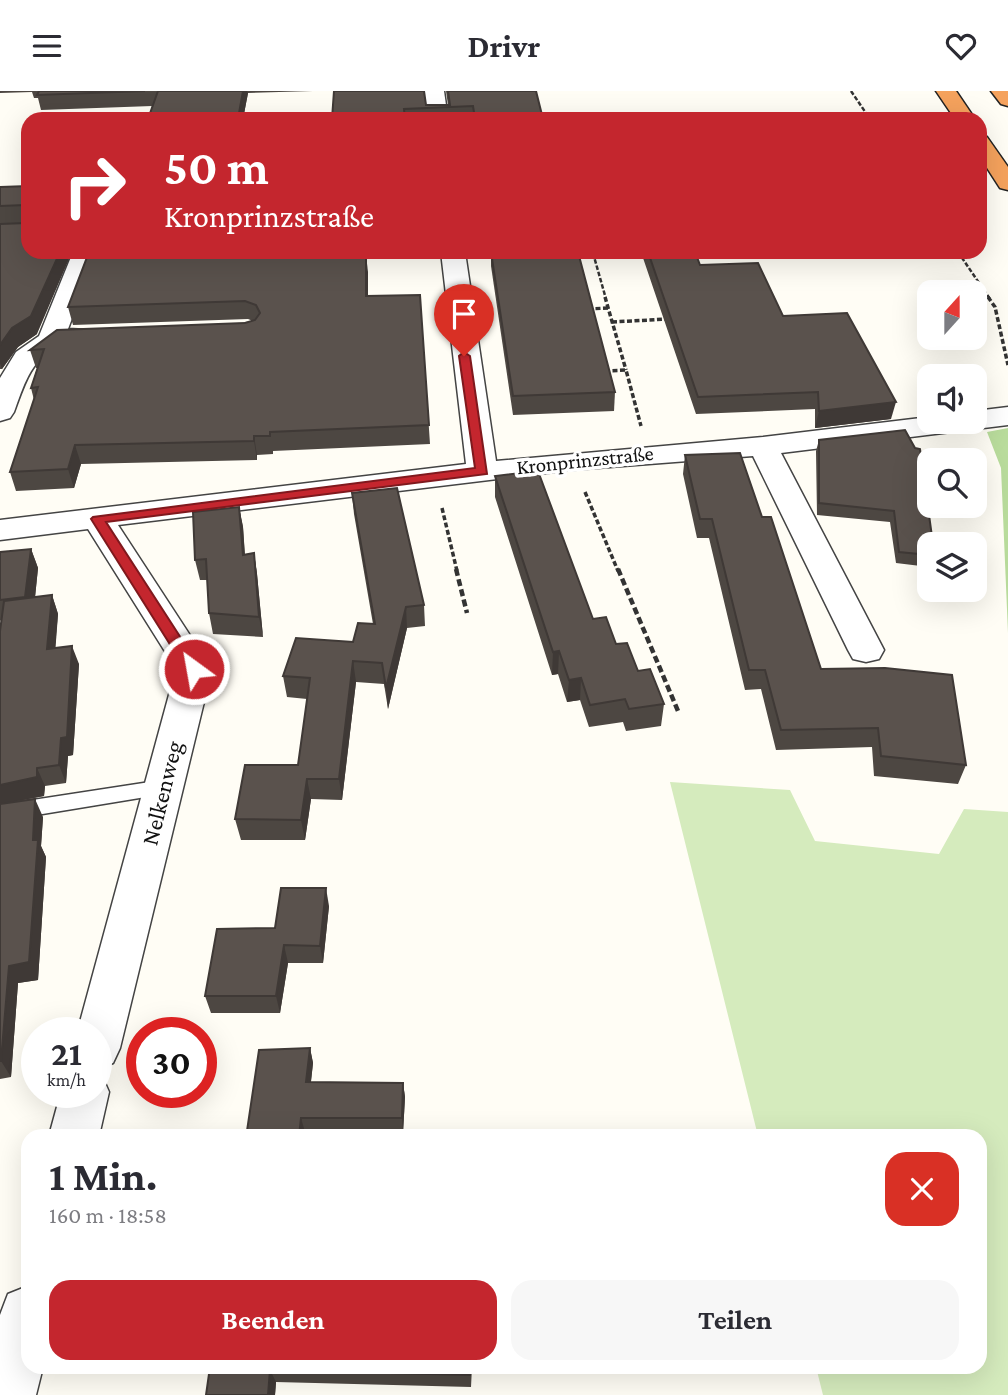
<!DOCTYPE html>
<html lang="de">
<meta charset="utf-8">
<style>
body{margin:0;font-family:"Crimson Pro",serif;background:#f7f7f7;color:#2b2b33;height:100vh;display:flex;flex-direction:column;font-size:26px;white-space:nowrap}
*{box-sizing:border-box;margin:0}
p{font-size:23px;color:#7c7c81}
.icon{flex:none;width:38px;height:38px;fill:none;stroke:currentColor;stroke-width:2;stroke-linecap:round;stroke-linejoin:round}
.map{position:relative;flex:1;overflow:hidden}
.side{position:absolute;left:21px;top:1038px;width:966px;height:245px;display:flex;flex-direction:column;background:#fff;border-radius:21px;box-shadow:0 7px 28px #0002}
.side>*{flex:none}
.top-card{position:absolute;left:21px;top:21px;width:966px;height:147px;border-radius:21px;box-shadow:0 7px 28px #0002;background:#c4262e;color:#fff;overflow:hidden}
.needle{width:46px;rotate:21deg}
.tools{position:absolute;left:917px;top:189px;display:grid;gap:14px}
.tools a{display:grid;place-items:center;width:70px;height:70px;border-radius:14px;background:#fff;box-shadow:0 7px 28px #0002;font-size:35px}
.speed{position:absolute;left:21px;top:926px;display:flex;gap:14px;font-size:35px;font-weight:700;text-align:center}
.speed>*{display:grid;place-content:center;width:91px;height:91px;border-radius:50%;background:#fff;box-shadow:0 7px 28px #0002;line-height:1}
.speed small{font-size:18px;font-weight:400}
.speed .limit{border:10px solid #d22;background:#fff;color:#111}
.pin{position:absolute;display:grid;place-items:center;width:60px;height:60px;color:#fff;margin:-72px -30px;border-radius:50% 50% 50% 0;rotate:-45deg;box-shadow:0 0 7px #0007}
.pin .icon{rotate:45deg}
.me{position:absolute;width:77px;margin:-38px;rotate:328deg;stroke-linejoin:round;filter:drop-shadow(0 0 5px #0008)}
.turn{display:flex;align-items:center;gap:24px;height:147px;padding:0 28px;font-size:32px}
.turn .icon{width:91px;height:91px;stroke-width:2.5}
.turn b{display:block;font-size:49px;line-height:60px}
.round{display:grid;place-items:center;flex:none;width:74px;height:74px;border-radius:21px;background:#f7f7f7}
.headline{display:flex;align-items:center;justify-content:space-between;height:119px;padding:0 28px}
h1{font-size:42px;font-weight:700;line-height:52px}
.action{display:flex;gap:14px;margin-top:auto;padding:14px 28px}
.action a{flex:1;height:80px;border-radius:21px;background:#c4262e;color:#fff;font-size:28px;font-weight:700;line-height:80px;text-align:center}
.action a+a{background:#f7f7f7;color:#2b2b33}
header{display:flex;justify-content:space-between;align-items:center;height:91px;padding:0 28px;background:#fff;font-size:32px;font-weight:700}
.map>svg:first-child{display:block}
.green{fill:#d5ebbd}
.forest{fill:#b9dc9c}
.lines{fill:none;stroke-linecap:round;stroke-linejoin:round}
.service-casing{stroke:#444;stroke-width:3}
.minor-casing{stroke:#444;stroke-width:3}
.motorway-casing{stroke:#222;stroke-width:3}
.path-far2{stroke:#333;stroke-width:2.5;stroke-dasharray:4.5 2;stroke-linecap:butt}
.path-far1{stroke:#333;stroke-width:3.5;stroke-dasharray:5 2.5;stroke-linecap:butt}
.path{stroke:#333;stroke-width:4.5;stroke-dasharray:7 3.5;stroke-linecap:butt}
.service{fill:#fff;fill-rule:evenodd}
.minor{fill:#fff;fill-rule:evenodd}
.motorway{fill:#f5a25d;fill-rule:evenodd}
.wall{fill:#4d4742}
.shaded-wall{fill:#3f3936}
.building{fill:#5a524d;stroke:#3f3936;stroke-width:2}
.route{fill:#c4262e;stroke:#7f191e;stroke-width:2}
.labels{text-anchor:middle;stroke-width:7;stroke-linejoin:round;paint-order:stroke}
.far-street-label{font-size:21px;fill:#111;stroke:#fff}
.street-label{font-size:24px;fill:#111;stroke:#fff}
</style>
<header><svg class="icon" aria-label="menu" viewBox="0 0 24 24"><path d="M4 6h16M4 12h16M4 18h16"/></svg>Drivr<svg class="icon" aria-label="heart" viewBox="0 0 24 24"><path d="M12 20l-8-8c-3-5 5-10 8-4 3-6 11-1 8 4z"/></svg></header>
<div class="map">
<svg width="1008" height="1304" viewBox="0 0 1008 1304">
<rect width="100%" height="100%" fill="#fffdf5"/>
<path class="green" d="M670 691 790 699 815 750 939 763 964 718 1008 721V1304H823L816 1276H980V1045H758Z"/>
<path class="forest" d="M1008 337V542L1001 377 987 341Z"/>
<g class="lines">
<g class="service-casing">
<path id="service" d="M163 689 170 692 173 697 170 702 0 730V714Z"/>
</g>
<g class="minor-casing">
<g id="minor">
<path d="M424 0H444L448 28H428Z"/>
<path d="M73 161H97L68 238 88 239 92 245 88 251C78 253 66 253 56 257 30 269 23 297 14 321L10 327 0 330V287L16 261 39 245Z"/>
<path d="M441 161H465L496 370 763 346 929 326V331H975V320L1008 316V334L781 362 884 559 879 568 866 571 853 568 848 559 753 365 571 379 118 434 212 578 120 957 113 972 96 978V942H77L176 578 88 438 0 449V429L466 373Z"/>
<path d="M96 983 102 985 109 1001 99 1045H49L61 1001H96Z"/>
<path d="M28 1195V1276H43L36 1304H0V1224L8 1203Z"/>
</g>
</g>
<g class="motorway-casing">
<g id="motorway">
<path d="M936 0H956L975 28H955Z"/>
<path d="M991 0H1008V15L1001 13Z"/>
<path d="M980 44 987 46 1008 76V99L1000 97 980 66Z"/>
</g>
</g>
<g class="path-far2">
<path d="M851 0 870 28"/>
<path d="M958 161 990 208"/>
<path d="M593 162 606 208"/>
<path d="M573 163 593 162"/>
</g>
<g class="path-far1">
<path d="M605 206 626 279"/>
<path d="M988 206 995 216 1008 274"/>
<path d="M588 218 608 217"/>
<path d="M612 231 668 228"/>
<path d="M605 280 626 279 641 335"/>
<path d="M585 401 618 480"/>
<path d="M442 417 457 480"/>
</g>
<g class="path">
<path d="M456 478 467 522"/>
<path d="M618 478 678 620"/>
</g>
<use href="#service" class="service"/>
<use href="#minor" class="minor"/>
<use href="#motorway" class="motorway"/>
</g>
<g class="wall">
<path d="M0 0H313L248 2 243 28H148L152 15 41 19 38 7H34L32 1 0 2Z"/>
<path d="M446 0H536L543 28H332L426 14H448Z"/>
<path d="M28 95 37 243 18 256 2 278H0V96Z"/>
<path d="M89 161H311L310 166 368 181V205L420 204 430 353 273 360V363L257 364V369L81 373 74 397 16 400 10 381 34 309 31 297 37 277H36L30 259 253 230 248 228 73 234 68 216Z"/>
<path d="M491 161H578L615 301 614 320 513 324 491 175Z"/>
<path d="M641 161H695L700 174 783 225 891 328 815 337V318L696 323Z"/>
<path d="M819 349 929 453V476L896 472 890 431 817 424 816 360Z"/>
<path d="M685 364 762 426 821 578 966 674 958 693 874 685 872 656 776 659 761 598 745 599 709 447H697L683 383Z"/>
<path d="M495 385 593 528 638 580 664 613 661 635 626 640 623 631 589 636 580 609 567 611 558 583 552 584 495 406Z"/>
<path d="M352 402 424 514 425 535 407 537 388 618 384 593 356 591 342 709 311 708 305 749H241L235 728 298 674 307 608 287 606 283 585 353 551 373 533 354 423Z"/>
<path d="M239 416 243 436 245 464 254 462 257 483 263 546 213 543 209 522 207 489H200L195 469Z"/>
<path d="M31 458 38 477 35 506 52 504 58 523 55 557 79 573 73 664 68 665 66 692 45 695 44 705 4 713 43 726 41 755 46 766 38 889 18 892 11 986 0 988V540L1 529 0 530V461Z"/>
<path d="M329 815 323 872H288L280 922H211L205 905 275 837Z"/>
<path d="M310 957 313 972 311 991 403 992 405 1006 403 1042 305 1041 304 1045H180L247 1040Z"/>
<path d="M210 1276H472L471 1296 276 1291 275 1304H206Z"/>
</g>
<g class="shaded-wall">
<path d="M243 0H247L248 2 243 28H238Z"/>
<path d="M60 161H72L37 243 18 256 2 278 0 272V254Z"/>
<path d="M366 164 368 181V223L366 205Z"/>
<path d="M896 311 891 328 815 337 819 320Z"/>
<path d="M254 345 257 364V369L254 350Z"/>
<path d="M75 354 81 373 74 397 68 378Z"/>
<path d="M239 416 243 436 246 484 243 464Z"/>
<path d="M31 458 38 477 33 526 25 506Z"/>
<path d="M254 462 257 483 263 546 259 526Z"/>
<path d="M52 504 58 523 54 577 47 558Z"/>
<path d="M406 516 407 537 388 618 386 597Z"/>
<path d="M72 555 79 573 73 664 68 665 66 692 59 674 61 647Z"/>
<path d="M559 560 558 583 552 584 553 561Z"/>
<path d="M353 570 356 591 342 709 339 688Z"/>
<path d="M581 587 580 609 567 611 569 589Z"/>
<path d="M37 677 45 695 44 705 0 713V694Z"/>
<path d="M307 688 311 708 305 749 301 729Z"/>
<path d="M35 708 43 726 41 755 46 766 38 889 18 892 11 986 1 970 9 875 33 749Z"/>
<path d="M326 797 329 815 323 872 320 855Z"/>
<path d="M284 854 288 872 280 922 276 905Z"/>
<path d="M310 957 313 972 309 1006 306 991Z"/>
<path d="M403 992 405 1006 403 1042 402 1027Z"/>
<path d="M301 1027 305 1041 304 1045H299Z"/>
<path d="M270 1279 276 1291 275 1304H268Z"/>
</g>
<g class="building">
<path d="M39 0H145L37 4Z"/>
<path d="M158 0H243L238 28H148Z"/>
<path d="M334 0H424L426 14H450L448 0H536L543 28H475L473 15 404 18 405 28H332Z"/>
<path d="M28 95V161H60L31 225 12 237 0 254V133L25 132V114L0 115V96Z"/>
<path d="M89 161H308L307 166 366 164V205L420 204 429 334 270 341V345H254V350L75 354 68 378 10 381 38 296 31 297 44 258 30 259 57 239 245 232 255 229 260 222 256 214 245 210 68 216Z"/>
<path d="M491 161H578L615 301 513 305Z"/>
<path d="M648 161H695L700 174 758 172 783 225 847 222 896 311 819 320 818 301 698 306Z"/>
<path d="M905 339 915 357 920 358 933 453H929V464L899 461 894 420 819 412V349Z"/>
<path d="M740 362 762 426H771L821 578 885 577 952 584 966 674 881 665 878 637 781 639 765 579H749L712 428H700L685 364Z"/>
<path d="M538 380 593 528 606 526 616 553 627 552 638 580 650 578 664 613 629 618 625 608 590 614 581 587 569 589 559 560 553 561 495 385Z"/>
<path d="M397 397 424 514 406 516 386 597 382 572 353 570 339 688H307L301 729 235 728 245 674H298L310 587 283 585 296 547 353 551 358 532 375 533 352 402Z"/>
<path d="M239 416 243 464 254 462 259 526 209 522 206 468 195 469 193 421Z"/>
<path d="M31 458 25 506 0 509V461Z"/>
<path d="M52 504 47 558 72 555 67 646 61 647 59 674 37 677V686L0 694V540L4 510Z"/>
<path d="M35 708 33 749H38L29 871 9 875 1 970H0V713Z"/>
<path d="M281 797H326L320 855 284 854 276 905H205L217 838 275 837Z"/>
<path d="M310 957 306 991 403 992 402 1027H301L299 1045H180L181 1041 247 1040 259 959Z"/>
<path d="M210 1276H470V1284L270 1279 268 1304H206Z"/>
</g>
<path class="route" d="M464 261 470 265 487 383 106 431 201 578 199 582H188L91 428 93 426 475 377 459 265Z"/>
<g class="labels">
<g class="far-street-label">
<text transform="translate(585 369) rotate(-6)" y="7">Kronprinzstraße</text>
</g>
<g class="street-label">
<text transform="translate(162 702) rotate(-76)" y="8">Nelkenweg</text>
</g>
</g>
</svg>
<div class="tools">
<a><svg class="needle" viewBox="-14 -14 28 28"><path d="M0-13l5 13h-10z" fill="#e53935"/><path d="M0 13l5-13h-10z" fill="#7c7c81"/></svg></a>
<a><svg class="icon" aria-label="sound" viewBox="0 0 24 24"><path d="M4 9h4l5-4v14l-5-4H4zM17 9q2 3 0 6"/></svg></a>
<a><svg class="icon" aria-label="search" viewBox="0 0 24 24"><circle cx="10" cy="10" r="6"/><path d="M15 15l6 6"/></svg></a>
<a><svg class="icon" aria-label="layers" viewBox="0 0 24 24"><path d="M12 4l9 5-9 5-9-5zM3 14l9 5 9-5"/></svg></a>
</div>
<div class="speed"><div>21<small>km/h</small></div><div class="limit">30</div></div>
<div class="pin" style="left:464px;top:265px;background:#d93025"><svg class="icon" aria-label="arrive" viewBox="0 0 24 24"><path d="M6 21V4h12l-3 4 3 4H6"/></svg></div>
<svg class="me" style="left:194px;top:578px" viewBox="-20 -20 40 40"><circle r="17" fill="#c4262e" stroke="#fff" stroke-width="3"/><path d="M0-11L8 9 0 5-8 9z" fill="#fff"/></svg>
<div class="top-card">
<div class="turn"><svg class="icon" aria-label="right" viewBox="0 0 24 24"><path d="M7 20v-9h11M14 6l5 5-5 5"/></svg><div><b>50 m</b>Kronprinzstraße</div></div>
</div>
<section class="side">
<div class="headline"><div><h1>1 Min.</h1><p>160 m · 18:58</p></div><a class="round" style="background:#d93025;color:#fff"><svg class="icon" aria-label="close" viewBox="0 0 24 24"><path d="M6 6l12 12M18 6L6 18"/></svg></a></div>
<div class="action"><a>Beenden</a><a>Teilen</a></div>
</section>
</div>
